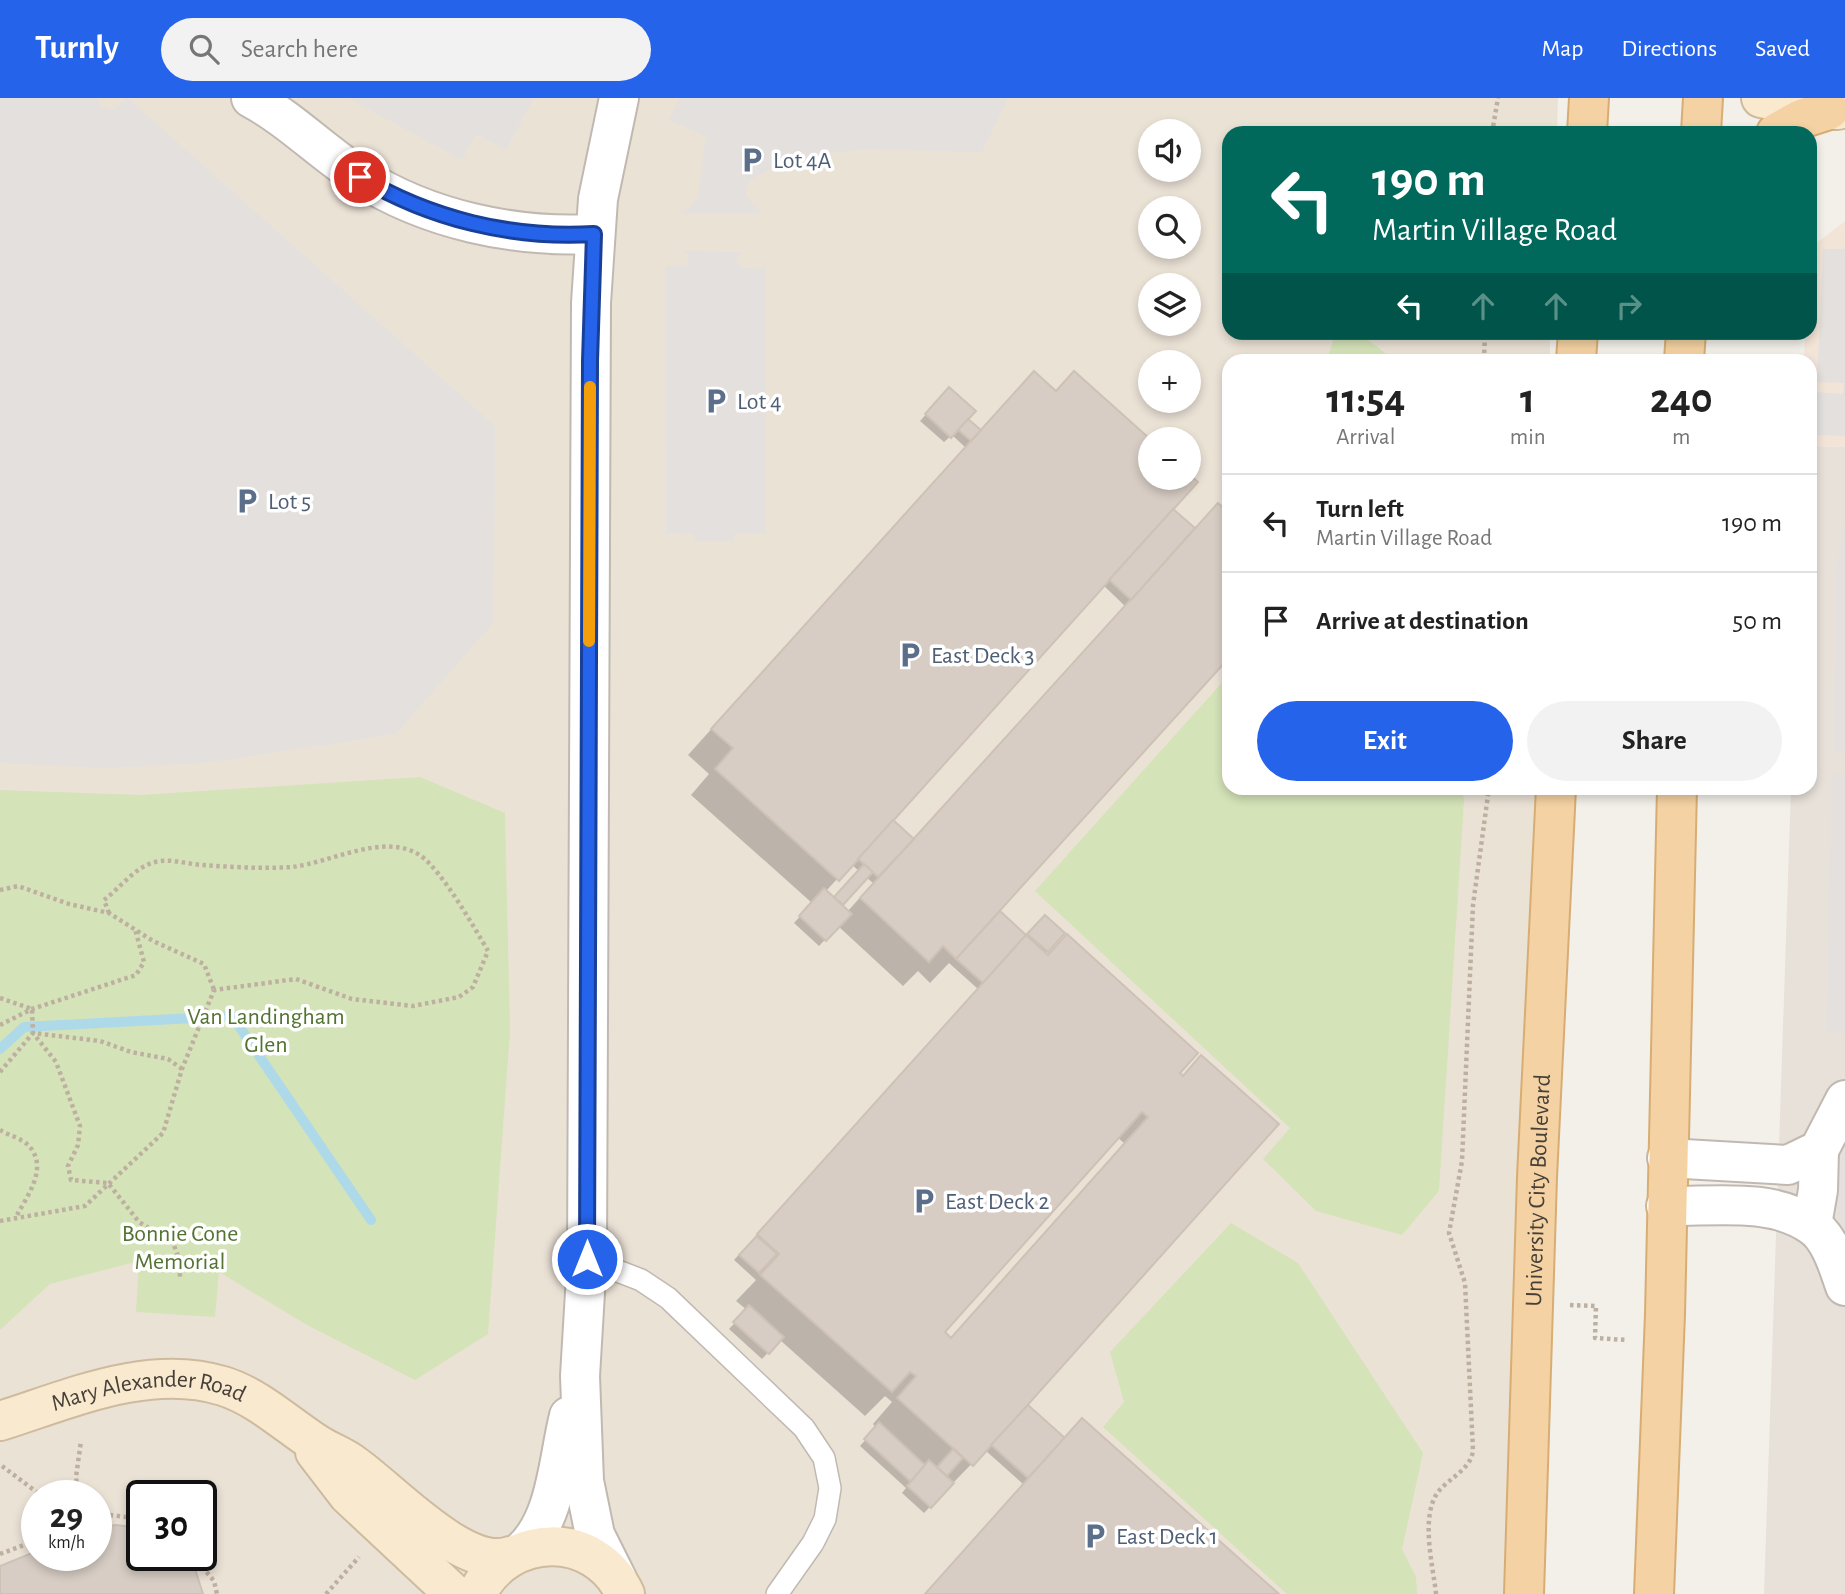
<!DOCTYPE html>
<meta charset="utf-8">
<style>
body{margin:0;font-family:"Alegreya Sans",sans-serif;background:#f2f2f2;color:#222;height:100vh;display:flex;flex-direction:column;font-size:26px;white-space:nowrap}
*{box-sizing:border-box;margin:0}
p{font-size:23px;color:#767676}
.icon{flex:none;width:38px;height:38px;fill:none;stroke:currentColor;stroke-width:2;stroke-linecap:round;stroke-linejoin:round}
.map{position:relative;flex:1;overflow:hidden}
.sheet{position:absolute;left:1222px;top:256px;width:595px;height:441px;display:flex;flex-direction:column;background:#fff;border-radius:21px;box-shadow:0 4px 10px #0003}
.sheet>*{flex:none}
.guide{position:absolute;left:1222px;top:28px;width:595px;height:214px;border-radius:21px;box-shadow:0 4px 10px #0003;background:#00695c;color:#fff;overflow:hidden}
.tools{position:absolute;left:1138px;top:21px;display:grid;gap:14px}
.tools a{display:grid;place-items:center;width:63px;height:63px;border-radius:50%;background:#fff;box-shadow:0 4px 10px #0003;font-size:35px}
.speed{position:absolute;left:21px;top:1382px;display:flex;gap:14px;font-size:35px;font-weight:700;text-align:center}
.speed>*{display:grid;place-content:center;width:91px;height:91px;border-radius:50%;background:#fff;box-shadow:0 4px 10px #0003;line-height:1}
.speed small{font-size:18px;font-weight:400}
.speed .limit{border:4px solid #111;border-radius:10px;background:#fff;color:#111}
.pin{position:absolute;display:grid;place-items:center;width:60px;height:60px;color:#fff;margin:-30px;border:4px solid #fff;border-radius:50%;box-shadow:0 2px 7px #0007}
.me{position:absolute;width:77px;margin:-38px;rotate:0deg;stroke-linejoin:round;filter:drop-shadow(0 0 5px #0008)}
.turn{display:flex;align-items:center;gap:24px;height:147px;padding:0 35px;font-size:32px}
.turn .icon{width:91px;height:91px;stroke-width:2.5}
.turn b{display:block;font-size:49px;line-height:60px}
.lanes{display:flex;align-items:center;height:66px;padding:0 35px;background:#0003;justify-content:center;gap:35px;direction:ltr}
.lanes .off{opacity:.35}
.eta{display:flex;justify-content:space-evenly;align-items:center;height:119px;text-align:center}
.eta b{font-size:42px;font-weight:700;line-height:49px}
.cta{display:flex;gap:14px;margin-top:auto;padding:14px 35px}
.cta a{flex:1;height:80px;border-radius:42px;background:#2563eb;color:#fff;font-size:28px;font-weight:700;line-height:80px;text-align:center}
.cta a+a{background:#f2f2f2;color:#222}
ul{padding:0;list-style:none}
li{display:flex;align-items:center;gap:21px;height:98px;padding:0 35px;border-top:2px solid #e0e0e0}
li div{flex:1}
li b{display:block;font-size:26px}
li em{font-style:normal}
header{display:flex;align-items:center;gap:42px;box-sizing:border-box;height:98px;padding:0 35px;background:#2563eb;color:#fff}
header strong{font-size:33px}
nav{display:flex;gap:38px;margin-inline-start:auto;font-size:24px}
.search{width:490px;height:63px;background:#f2f2f2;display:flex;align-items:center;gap:18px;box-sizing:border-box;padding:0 24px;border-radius:38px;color:#767676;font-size:26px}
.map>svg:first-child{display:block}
.residential{fill:#e7e1d9}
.commercial{fill:#f3e4d8}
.education{fill:#ebe2d6;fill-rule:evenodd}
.green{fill:#d5e3b8}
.parking{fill:#e3e0de}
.shadow{fill:#0003;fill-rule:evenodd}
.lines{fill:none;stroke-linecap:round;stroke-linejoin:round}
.stream{stroke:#aed9e9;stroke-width:10}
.building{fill:#d7cdc4;stroke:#cec1b5;stroke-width:2;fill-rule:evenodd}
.lane-casing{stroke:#c1b9b1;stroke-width:24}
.street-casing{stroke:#c1b9b1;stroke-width:42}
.secondary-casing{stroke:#cebb9f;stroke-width:42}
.primary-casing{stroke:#d8ad74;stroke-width:42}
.path{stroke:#beb0a1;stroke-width:4.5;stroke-dasharray:3.5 3.5;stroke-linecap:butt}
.lane{stroke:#fff;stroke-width:21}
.street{stroke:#fff;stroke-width:38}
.secondary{stroke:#f9e9cf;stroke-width:38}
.primary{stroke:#f4d2a3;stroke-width:38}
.route-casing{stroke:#184099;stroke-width:18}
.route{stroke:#2563eb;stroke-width:12}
.slow{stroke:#f59e0b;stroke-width:12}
.labels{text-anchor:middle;stroke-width:7;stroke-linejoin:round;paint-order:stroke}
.service-label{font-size:24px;fill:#4e5e75;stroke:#fff;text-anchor:start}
.park-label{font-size:24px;fill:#537332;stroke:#fff}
.street-label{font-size:24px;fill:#474039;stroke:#fff}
</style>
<header>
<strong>Turnly</strong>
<div class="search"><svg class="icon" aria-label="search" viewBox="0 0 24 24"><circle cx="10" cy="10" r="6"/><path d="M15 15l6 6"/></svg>Search here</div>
<nav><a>Map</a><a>Directions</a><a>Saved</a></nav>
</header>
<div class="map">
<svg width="1845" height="1496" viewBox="0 0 1845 1496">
<rect width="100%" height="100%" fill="#f3f0ea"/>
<path class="residential" d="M1810 348 1845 349V1496H1764L1791 690H1810Z"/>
<path class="commercial" d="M1845 123V349L1810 348V262H1804L1805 235 1810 234V150Z"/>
<path class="education" d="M0 0H1558L1557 35H1228V234L1550 235V262H1228V690H1537L1516 1496H0ZM1150 33H1188V72H1150ZM1150 110H1188V149H1150ZM1150 187H1188V226H1150ZM1150 264H1188V303H1150ZM1150 341H1188V380H1150ZM37 1398H96V1458H37ZM142 1398H201V1458H142Z"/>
<g class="green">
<path d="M1336 234C1358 234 1377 245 1391 262H1327Z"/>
<path d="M1228 578V690H1462L1464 703 1439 1093 1402 1137 1316 1113 1263 1061 1290 1030 1035 793Z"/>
<path d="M420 679 505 715 510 933 488 1236 415 1282 307 1227 219 1174 215 1219 136 1214 139 1163 50 1186 0 1232V692L140 697Z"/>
<path d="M1231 1125 1298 1165 1423 1355 1402 1451 1416 1479 1417 1496H1287L1103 1329 1124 1304 1110 1254Z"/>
</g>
<g class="parking">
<path d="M0 0H97L100 8 112 12 128 0 495 328 494 524 396 636 205 665 108 670 0 665Z"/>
<path d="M348 0H534L506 52 476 36 462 62Z"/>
<path d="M680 0H1008L982 54 862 51 820 57 781 66 752 81 747 88 746 98 762 115H677L690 110 698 99 706 39 669 22Z"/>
<path d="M1823 151H1845V338L1813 337 1815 294 1843 296 1844 285 1817 284Z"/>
<path d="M682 153 742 154 735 163 742 170 766 171V435H735L733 443H696L693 436 666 435 665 169 687 167 689 158Z"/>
<path d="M1845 428V653H1834L1836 477Z"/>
<path d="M1833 676H1845V935L1826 934Z"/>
<path d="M1845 1039V1149L1837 1107 1838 1078Z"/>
</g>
<g class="shadow">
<path d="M1034 275 1150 380H1188L1195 384 1171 411 1194 432 1219 408 1228 417V558L997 813 1026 840 1045 819 1063 835 1044 856 1181 979 1201 959 1018 1315 1064 1341 1276 1496H924L1023 1386 985 1352 924 1415 902 1395 906 1390 860 1348 876 1330 873 1326 892 1304 885 1298 865 1318 780 1242 762 1261 729 1231 747 1212 736 1203 756 1182 734 1162 978 891 949 865 930 885 918 873 903 888 838 828 819 848 794 825 812 805 691 697 709 676 688 657 965 349 952 337 944 344 920 323 949 291 966 321 979 333ZM1103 487 1125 508 912 742 891 723ZM851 766 859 773 834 801 826 793ZM866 779 873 785 847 814 840 807ZM1117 1039 1124 1045 949 1241 942 1234Z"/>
<path d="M37 1458H181L193 1472 201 1496H0Z"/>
</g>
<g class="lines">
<path class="stream" d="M0 951 24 929 232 918 371 1122"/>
</g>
<g class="building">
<path d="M1034 273 1056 293 1074 273 1150 341V380H1188V375L1198 384 839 783 715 671 733 650 711 631Z"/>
<path d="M949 289 976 313 951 340 925 316Z"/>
<path d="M968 321 981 332 971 343 958 332Z"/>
<path d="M1218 405 1228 414V561L956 861 943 848 929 864 860 800Z"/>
<path d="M1173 411 1195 430 1131 502 1109 482Z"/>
<path d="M893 722 914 741 878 779 858 761Z"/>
<path d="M864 766 873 774 843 807 834 799Z"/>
<path d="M824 790 852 816 826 843 799 818Z"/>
<path d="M1000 813 1026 837 983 885 956 861Z"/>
<path d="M1045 817 1065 835 1048 854 1027 836Z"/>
<path d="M1067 836 1198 955 1180 975 1183 978 1201 957 1279 1026 973 1368 897 1300 916 1278 910 1274 892 1294 760 1177 779 1156 757 1136 1026 837 1048 857ZM1142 1014 1148 1019 951 1240 945 1234Z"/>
<path d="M757 1138 777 1156 759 1175 739 1157Z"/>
<path d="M749 1207 784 1239 769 1256 733 1224Z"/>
<path d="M1028 1307 1065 1340 1028 1380 991 1347Z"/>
<path d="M1082 1320 1279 1496H925Z"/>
<path d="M879 1324 925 1367 911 1384 864 1341Z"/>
<path d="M953 1351 963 1360 947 1378 937 1369Z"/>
<path d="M929 1362 954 1385 931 1410 907 1388Z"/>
<path d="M116 1427 142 1430V1458H186L195 1471 203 1496H0V1468L37 1453V1458H96V1430Z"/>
</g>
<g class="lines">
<g class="lane-casing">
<path id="lane" d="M587 1161 641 1182 668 1200 804 1330 824 1360 830 1390 825 1421 813 1445 777 1496"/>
</g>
<g class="street-casing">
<g id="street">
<path d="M251 0C290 21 322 54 359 78 428 122 514 140 594 136"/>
<path d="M1667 1060 1788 1067 1819 1052 1845 1002"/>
<path d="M1666 1108C1712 1109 1771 1099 1811 1127 1830 1139 1838 1168 1845 1188"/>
<path d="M1812 1127 1818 1092 1819 1052"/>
<path d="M522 1453C557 1421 558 1361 569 1318"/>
<path d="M617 1481 595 1437 584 1383 580 1278 587 1161 591 205 598 101 619 0"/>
</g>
</g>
<g class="secondary-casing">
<g id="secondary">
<path d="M1761 0 1805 10 1838 12"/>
<path id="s1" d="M0 1323C70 1301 149 1265 223 1288 258 1299 286 1326 317 1346 329 1354 343 1358 354 1367 389 1391 464 1474 510 1458"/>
<path d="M315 1354 348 1397 454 1496"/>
<path d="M477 1496C507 1434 595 1431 625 1496"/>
</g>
</g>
<g class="primary-casing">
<g id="primary">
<path d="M1587 35 1589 0"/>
<path d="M1701 35 1703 0"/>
<path d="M1776 35 1801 21 1829 12"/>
<path d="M1576 262 1578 234"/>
<path d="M1684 262 1686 234"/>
<path id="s2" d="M1524 1496 1537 1079 1556 690"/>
<path d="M1654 1496 1665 1216 1677 690"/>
</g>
</g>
<g class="path">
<path d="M1492 35 1498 0"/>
<path d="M1484 262 1485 234"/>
<path d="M0 792 18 788 69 806 109 815 153 843 204 866 214 892"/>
<path d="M109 815 104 802C120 790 135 769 155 764 171 760 186 766 202 767 231 769 263 771 292 769 330 765 386 733 421 758 442 773 474 829 488 853L473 889 459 899 413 908 352 901 296 881 214 892"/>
<path d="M0 900 32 911 33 935 56 964 80 1028 78 1047 68 1068 71 1082 108 1085 139 1124 173 1145 179 1160 180 1179"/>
<path d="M0 927 32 911 136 877 144 864 135 831"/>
<path d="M0 974 33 935 100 943 131 954 168 961 182 971"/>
<path d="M0 1032C8 1037 23 1041 29 1048 49 1070 27 1098 16 1119"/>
<path d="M0 1123 85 1108 163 1035 182 971 214 892"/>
<path d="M1570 1207 1596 1208 1595 1240 1627 1242"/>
<path d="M2 1368 42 1398"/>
<path d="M78 1398 76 1379 81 1343"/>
<path d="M96 1420 110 1417 142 1421"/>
<path d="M0 1456 37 1442"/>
<path d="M193 1458 214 1483 217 1496"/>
<path d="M326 1496 359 1459"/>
<path d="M1436 1496C1433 1467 1420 1419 1438 1394 1449 1380 1470 1372 1473 1353L1465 1185 1449 1135 1462 1063 1473 807 1489 690"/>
</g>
<use href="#lane" class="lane"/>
<use href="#street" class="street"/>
<use href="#secondary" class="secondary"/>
<use href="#primary" class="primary"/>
</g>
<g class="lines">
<g class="route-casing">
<path id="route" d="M360 79C430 121 512 141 594 136L590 263 587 1161"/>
</g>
<use href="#route" class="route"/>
<path class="slow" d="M589 543 590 289"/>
</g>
<defs>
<g id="parking-bare" transform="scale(2.1)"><path d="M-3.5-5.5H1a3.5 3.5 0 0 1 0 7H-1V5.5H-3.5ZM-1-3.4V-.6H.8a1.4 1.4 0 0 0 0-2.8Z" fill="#5c6f8a" stroke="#fff" stroke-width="2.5" paint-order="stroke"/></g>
</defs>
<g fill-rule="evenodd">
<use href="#parking-bare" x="752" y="62"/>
<use href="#parking-bare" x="716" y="303"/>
<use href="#parking-bare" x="247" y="403"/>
<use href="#parking-bare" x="910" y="557"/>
<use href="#parking-bare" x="924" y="1103"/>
<use href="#parking-bare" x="1095" y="1438"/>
</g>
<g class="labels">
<g class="service-label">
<text x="773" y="70">Lot 4A</text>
<text x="737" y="311">Lot 4</text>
<text x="268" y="411">Lot 5</text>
<text x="931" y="565">East Deck 3</text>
<text x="945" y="1111">East Deck 2</text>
<text x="1116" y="1446">East Deck 1</text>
</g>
<g class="park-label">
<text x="266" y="926">Van Landingham<tspan x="266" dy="28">Glen</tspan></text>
<text x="180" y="1143">Bonnie Cone<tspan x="180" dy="28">Memorial</tspan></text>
</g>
<g class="street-label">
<text dy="8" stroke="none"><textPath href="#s2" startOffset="404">University City Boulevard</textPath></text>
<text dy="8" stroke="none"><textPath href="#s1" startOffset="154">Mary Alexander Road</textPath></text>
</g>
</g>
</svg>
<div class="tools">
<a><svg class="icon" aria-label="sound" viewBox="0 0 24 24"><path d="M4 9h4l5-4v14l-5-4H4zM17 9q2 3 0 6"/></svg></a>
<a><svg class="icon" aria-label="search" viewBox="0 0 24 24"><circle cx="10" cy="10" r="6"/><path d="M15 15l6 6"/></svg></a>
<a><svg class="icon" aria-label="layers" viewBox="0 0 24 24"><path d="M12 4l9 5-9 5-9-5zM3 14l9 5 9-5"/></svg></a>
<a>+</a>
<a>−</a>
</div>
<div class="speed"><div>29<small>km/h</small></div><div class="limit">30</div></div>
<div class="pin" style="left:360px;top:79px;background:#d93025"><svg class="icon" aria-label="arrive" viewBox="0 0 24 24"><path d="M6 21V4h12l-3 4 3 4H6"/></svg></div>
<svg class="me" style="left:587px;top:1161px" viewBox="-20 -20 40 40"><circle r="17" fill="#2563eb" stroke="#fff" stroke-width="3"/><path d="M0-11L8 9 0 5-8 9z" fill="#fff"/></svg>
<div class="guide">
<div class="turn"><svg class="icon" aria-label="left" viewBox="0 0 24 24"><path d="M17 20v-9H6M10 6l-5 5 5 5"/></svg><div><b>190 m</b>Martin Village Road</div></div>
<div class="lanes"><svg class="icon" aria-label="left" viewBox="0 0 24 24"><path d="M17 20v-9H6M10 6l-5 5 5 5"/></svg><svg class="icon off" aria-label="ahead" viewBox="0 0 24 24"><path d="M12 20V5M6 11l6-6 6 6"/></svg><svg class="icon off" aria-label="ahead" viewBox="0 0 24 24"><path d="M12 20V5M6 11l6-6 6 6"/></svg><svg class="icon off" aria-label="right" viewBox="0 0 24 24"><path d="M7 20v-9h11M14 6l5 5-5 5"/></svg></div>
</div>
<section class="sheet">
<div class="eta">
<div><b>11:54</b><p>Arrival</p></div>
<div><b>1</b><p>min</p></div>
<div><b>240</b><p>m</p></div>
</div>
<ul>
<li><svg class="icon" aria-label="left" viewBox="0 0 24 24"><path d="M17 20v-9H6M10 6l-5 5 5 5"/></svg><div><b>Turn left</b><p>Martin Village Road</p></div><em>190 m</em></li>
<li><svg class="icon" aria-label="arrive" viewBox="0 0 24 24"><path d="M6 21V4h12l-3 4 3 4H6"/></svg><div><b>Arrive at destination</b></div><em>50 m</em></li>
</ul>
<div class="cta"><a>Exit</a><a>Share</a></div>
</section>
</div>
